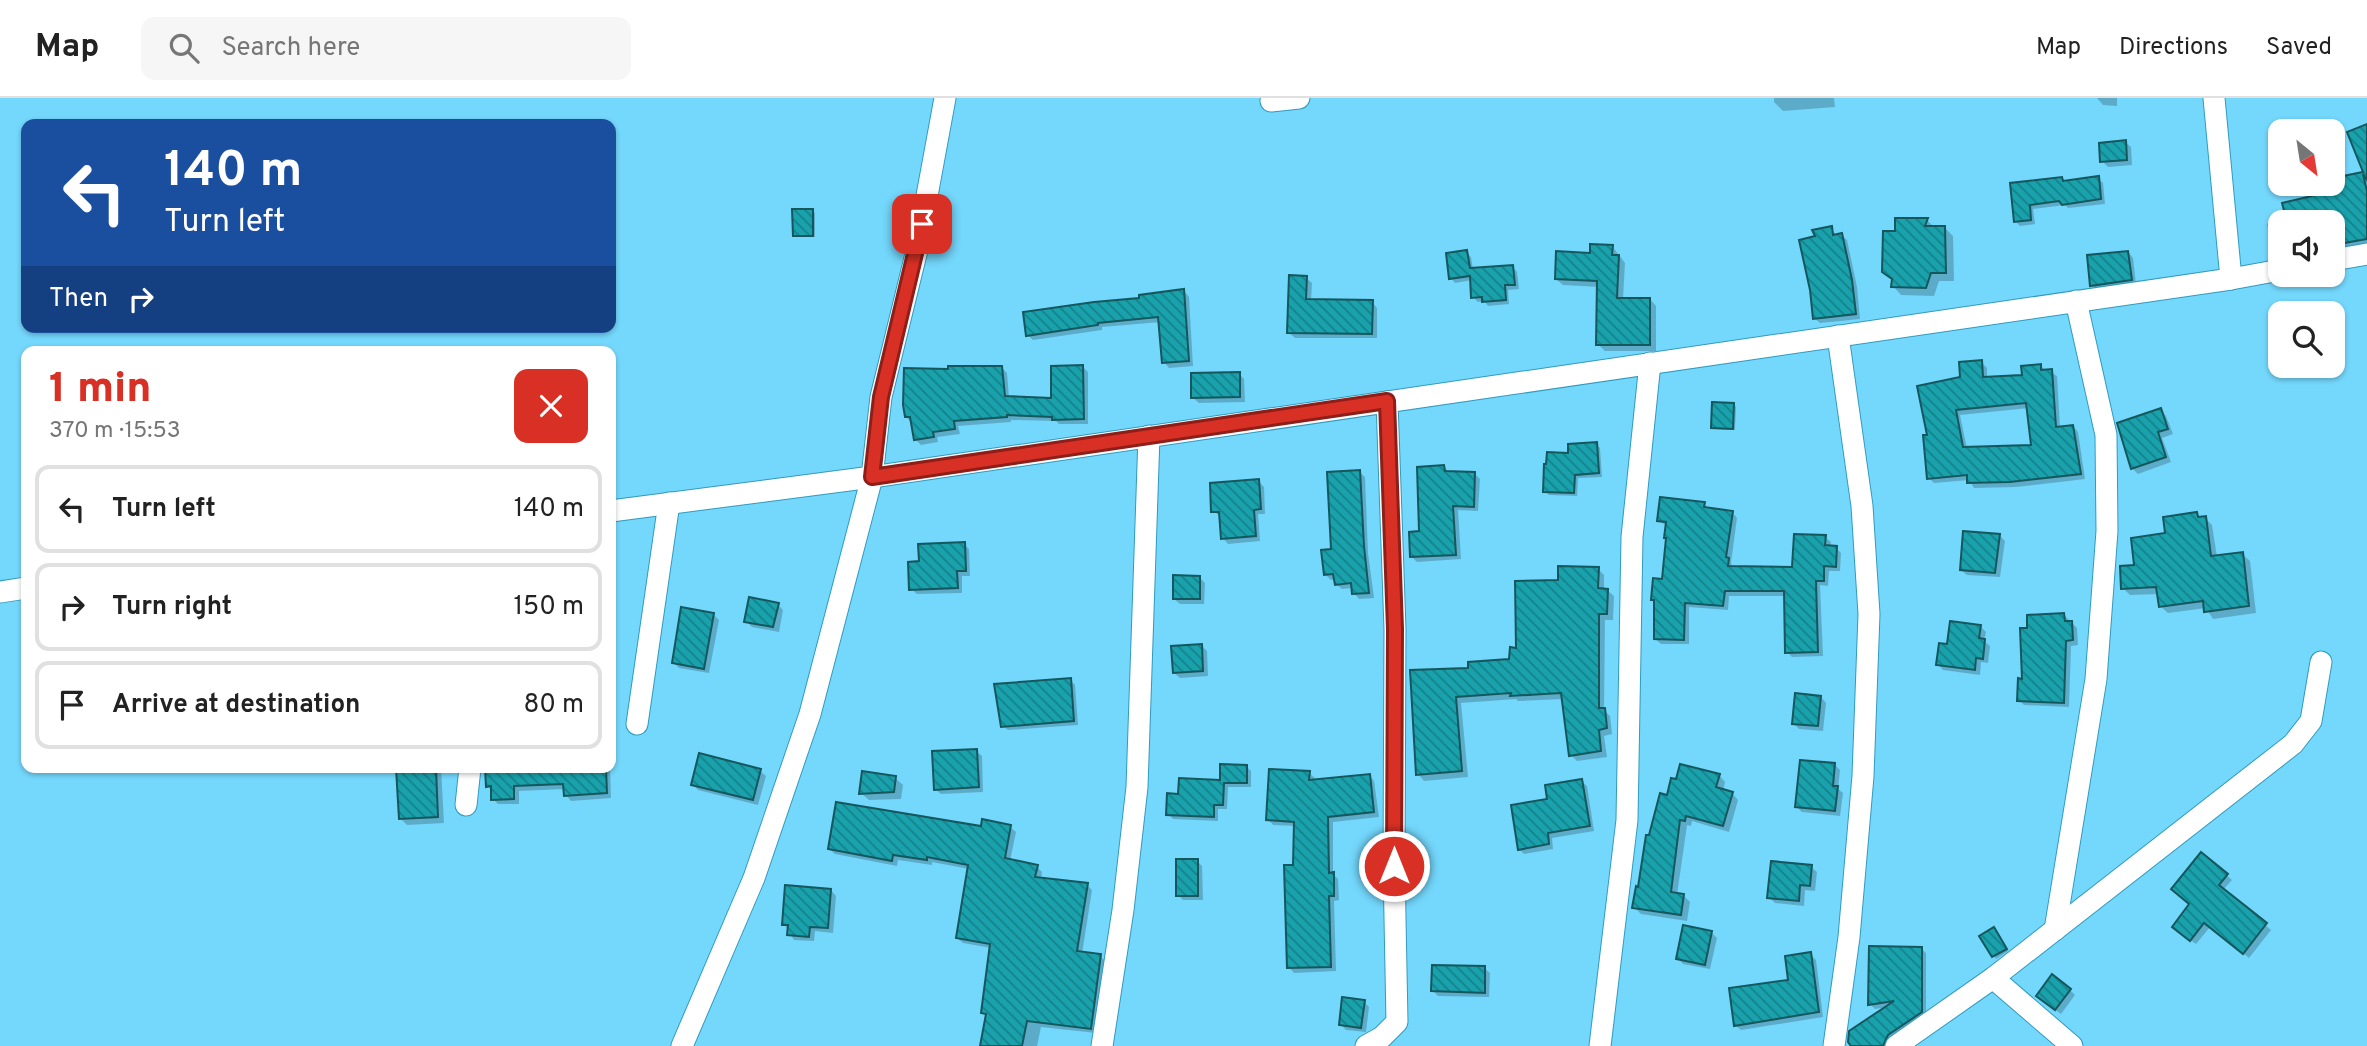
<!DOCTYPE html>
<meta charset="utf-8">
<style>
body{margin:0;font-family:Overpass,sans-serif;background:#f6f6f6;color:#222;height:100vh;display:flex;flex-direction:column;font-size:26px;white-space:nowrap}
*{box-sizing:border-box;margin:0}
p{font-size:23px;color:#767676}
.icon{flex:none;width:38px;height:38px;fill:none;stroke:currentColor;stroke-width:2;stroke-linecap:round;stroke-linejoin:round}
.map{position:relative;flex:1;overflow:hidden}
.details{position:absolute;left:21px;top:248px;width:595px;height:427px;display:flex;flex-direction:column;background:#fff;border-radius:14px;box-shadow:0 2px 5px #0004}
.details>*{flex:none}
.banner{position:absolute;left:21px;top:21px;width:595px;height:214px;border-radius:14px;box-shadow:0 2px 5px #0004;background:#1a4fa0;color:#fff;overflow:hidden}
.needle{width:46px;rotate:150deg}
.tools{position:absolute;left:2268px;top:21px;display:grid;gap:14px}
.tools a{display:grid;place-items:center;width:77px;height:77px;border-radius:14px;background:#fff;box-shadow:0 2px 5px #0004;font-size:35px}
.pin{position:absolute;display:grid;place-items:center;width:60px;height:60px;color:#fff;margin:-30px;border-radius:14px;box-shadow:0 4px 10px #0006}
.me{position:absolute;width:77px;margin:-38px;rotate:0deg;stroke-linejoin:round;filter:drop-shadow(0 0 5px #0008)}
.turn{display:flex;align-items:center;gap:24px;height:147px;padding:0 28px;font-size:32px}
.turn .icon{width:91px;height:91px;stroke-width:2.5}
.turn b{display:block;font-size:49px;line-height:60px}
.then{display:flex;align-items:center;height:66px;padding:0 28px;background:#0003;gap:14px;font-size:26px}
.round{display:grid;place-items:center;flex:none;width:74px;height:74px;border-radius:14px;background:#f6f6f6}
.head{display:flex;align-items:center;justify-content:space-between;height:119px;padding:0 28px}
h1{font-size:42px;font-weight:800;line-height:52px;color:#d93025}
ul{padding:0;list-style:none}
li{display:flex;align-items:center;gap:21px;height:88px;margin:0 14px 10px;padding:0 14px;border:4px solid #e0e0e0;border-radius:14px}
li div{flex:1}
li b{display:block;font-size:26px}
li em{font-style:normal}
header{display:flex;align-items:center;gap:42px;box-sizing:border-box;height:98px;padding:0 35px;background:#fff;border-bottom:2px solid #e0e0e0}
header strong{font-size:33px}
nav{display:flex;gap:38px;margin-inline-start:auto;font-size:24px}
.search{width:490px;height:63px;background:#f6f6f6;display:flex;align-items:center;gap:18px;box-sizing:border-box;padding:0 24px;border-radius:14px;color:#767676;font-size:26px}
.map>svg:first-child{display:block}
.shadow{fill:#0003;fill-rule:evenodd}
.building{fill:url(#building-back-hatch);stroke:#15575d;stroke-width:2;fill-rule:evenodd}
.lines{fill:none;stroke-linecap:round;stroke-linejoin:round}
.street-casing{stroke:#319bbe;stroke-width:23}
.street{stroke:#fff;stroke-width:21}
.route-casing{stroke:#8d1f18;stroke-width:18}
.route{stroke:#d93025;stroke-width:12}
</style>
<header>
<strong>Map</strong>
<div class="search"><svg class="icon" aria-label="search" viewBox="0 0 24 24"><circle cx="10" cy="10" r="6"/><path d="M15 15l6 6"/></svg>Search here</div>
<nav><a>Map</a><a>Directions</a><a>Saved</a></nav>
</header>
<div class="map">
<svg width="2367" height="948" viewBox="0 0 2367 948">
<defs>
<pattern id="building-back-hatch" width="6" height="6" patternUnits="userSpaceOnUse" patternTransform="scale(1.75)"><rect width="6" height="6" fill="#19a1ac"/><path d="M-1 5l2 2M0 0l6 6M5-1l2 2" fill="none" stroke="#14828b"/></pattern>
</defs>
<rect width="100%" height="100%" fill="#74d7fc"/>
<g class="shadow">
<path d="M1774 0H1834L1835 9 1783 13 1774 4Z"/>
<path d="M2097 0H2117V8L2103 7Z"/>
<path d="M2125 44 2131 49 2132 67 2108 69 2102 63Z"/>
<path d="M2362 73 2367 80V147L2333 154V124H2280V147L2276 148 2271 143 2267 126 2288 121 2314 100 2311 86H2333V79Z"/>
<path d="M2098 80 2103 85 2105 106 2068 110 2065 107 2033 111 2035 126 2020 128 2015 123 2011 87 2061 81 2065 85Z"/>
<path d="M813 113 815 115V139H797L794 137Z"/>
<path d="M1927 122 1935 130 1944 129 1953 138 1954 183H1939L1934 198 1901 197 1893 188V183L1884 173 1897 135Z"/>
<path d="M1831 130 1837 138 1841 137 1847 142 1857 189 1860 221 1820 225 1814 220 1812 192 1818 139Z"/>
<path d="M1612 148 1625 165 1623 201H1650L1656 208V253H1605L1598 246 1599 189 1563 187 1556 181 1591 157Z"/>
<path d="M1466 154 1471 159 1473 172 1513 169 1517 174 1519 191 1508 192 1509 206 1488 208 1484 203 1478 204 1473 199 1472 182 1455 185 1451 180Z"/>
<path d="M2128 154 2133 160 2136 187 2097 193 2092 187Z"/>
<path d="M1306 180 1312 185 1311 203 1372 204 1377 210V240H1295L1289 235Z"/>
<path d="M1184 193 1189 199 1193 268 1169 270 1164 264 1161 224 1102 229V232L1033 242 1028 237 1141 202Z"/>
<path d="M1981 264 1987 270V281L2024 278 2040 268 2057 278 2060 330 2073 328 2078 334 2085 381 2016 389 1974 390 1969 382 1934 385 1929 380V338L1962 281ZM2029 310 2033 349 1967 351 1960 317Z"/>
<path d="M1001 269 1007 275 1009 300 1053 302 1083 269 1088 274V326H1059L1056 323 1011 322V324L958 328 960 336 937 339 938 344 921 347 916 342 911 324 906 319 950 273Z"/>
<path d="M1239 276 1244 281 1245 304 1199 305 1193 300Z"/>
<path d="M1734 306 1736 309 1735 332 1715 331 1713 329Z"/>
<path d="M2161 312 2166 318 2173 336 2162 340 2171 364 2138 376 2132 370Z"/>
<path d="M1596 346 1600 350 1602 379 1578 380 1577 398 1549 397 1545 393 1570 357Z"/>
<path d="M1444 369 1450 375 1475 376 1480 381 1478 413 1458 412 1461 461 1417 464 1412 459Z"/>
<path d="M1359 374 1365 379 1368 455 1374 500 1359 501 1354 495 1353 490 1342 491 1336 486V481L1331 482 1325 476Z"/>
<path d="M1258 383 1264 389 1265 416H1258L1260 443 1228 446 1223 440 1221 419 1213 413Z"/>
<path d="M1704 406 1709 411 1732 414 1737 420 1731 465 1733 470 1793 471 1825 439 1831 444 1830 449 1836 450 1841 455 1840 473H1829L1828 488 1820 487 1823 558 1792 559 1787 554 1786 498H1729L1728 512 1689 509V546H1661L1655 541 1656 504 1653 501 1663 483 1667 428 1659 423Z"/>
<path d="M2197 416 2201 420H2205L2212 427 2217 459 2242 456 2250 463 2256 515 2213 521 2206 510 2168 515 2160 508 2159 496 2130 497 2123 490 2136 469 2167 436Z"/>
<path d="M2000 438 2005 443 2000 479 1967 477 1961 472Z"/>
<path d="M964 446 969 451 970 478H962V495L917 496 911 491 921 465Z"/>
<path d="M1598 471 1604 477V492H1607L1614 498 1613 522H1605L1604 612 1610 618 1612 636 1604 638 1607 659 1577 663 1571 657 1563 601 1518 603 1516 601 1461 605 1468 679 1424 683 1418 676 1411 573 1470 571 1511 563 1560 483Z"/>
<path d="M1199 479 1205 485 1204 506H1180L1174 501Z"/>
<path d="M778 507 783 512 779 534 752 529 746 523Z"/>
<path d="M713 516 719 522 709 575 679 570 674 565Z"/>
<path d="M2064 517 2077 530 2078 547 2071 548 2069 609 2024 607 2019 602 2024 582Z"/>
<path d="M1980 528 1986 534 1984 543 1990 548 1988 565 1981 564 1980 577 1943 572 1938 566 1948 548Z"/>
<path d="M1201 547 1207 553 1208 578 1180 580 1174 575Z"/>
<path d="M1070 582 1075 587 1078 627 1008 632 1003 628Z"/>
<path d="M1821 599 1826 605 1823 633 1799 631 1793 625Z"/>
<path d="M976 653 982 658 983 694 941 696 935 691Z"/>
<path d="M1835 667 1840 672 1838 691 1843 695 1840 718 1802 714 1797 709Z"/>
<path d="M1247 669 1251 673V689H1228L1227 711H1218V723L1173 721 1168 716 1180 698 1222 683Z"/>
<path d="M398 670H441L444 725 407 727 400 720Z"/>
<path d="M487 670H610L611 700 571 703 566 697 565 691 519 693V706H498L493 701V693L487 688Z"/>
<path d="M760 673 766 678 758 707 698 692 693 686Z"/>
<path d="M1309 675 1315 680 1314 684 1369 677 1374 683 1379 719 1333 724V776L1338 781 1339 802 1334 803 1336 873 1294 875 1289 869 1296 728 1273 727 1268 721Z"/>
<path d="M1719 677 1725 684 1723 693 1732 695 1738 702 1729 734 1692 723 1691 728 1687 727 1677 797 1684 798 1690 804 1687 823 1641 816 1634 809 1651 739 1668 699Z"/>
<path d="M895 680 903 687 901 701 869 702 861 695Z"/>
<path d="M1581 683 1587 688 1594 733 1552 740 1553 751 1524 756 1519 751 1549 702Z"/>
<path d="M1010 729 1016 734 1010 763 1037 769 1042 774 1041 782 1087 787 1092 792 1082 856 1100 858 1106 864 1096 935 1041 929 1037 948H982L987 919 983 915 991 850 963 845 957 840 969 771 932 764V767L898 762 897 768 835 756 829 751 982 730Z"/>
<path d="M1197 763 1202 768 1203 802H1183L1178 797Z"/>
<path d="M1811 769 1817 774 1815 793 1805 792 1804 808 1775 805 1769 799Z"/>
<path d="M2226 777 2232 782 2223 792 2271 832 2249 860 2210 829 2196 846 2179 834Z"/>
<path d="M831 792 836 798 833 835 815 833 814 843 794 842 784 826Z"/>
<path d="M1711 834 1717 840 1710 871 1683 866 1678 860Z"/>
<path d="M1995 834 2008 853 1996 861 1981 839Z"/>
<path d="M1921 850 1926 855V919L1889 948H1853L1888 909 1875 911 1870 906Z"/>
<path d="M1810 856 1816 862 1823 919 1741 932 1735 927 1790 883Z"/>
<path d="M1484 870 1490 875 1489 899 1438 898 1433 893Z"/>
<path d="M2070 892 2075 897 2061 916 2043 903Z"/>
<path d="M1364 904 1369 909 1366 934 1346 932 1340 926Z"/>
</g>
<g class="building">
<path d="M2367 26V82L2363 76 2367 93V141L2333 147V124H2287L2282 105 2312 98 2309 86H2333V80L2363 74 2347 34Z"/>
<path d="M2126 42 2127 62 2100 64 2099 45Z"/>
<path d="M2099 78 2101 101 2062 107 2059 103 2030 107 2031 122 2014 124 2010 85 2062 79 2063 83Z"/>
<path d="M792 111H813V138H793Z"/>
<path d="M1895 120H1928L1925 128H1945L1946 175H1931L1926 190 1891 189 1892 181 1882 174 1883 133H1895Z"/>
<path d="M1832 128 1833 137 1842 135 1852 182 1856 216 1813 221 1810 192 1799 142 1815 138 1812 132Z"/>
<path d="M1590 146 1613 147 1612 157H1619L1617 200H1650V247H1596L1597 183 1555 181 1556 153 1590 155Z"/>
<path d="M1467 152 1470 170 1513 167 1515 187H1505L1506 202 1482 204V199L1471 200 1470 178 1449 181 1446 155Z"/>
<path d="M2128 153 2132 182 2090 188 2087 157Z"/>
<path d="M1289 177 1307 178 1306 201 1373 202 1372 236 1287 235Z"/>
<path d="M1184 191 1189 263 1162 265 1158 219 1098 225V227L1026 238 1023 214 1094 204 1139 200V197Z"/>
<path d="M1982 262 1983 279 2022 277 2021 268 2041 266V272L2052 271 2056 329 2073 327 2081 376 2010 384 1967 385V377L1927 381 1923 337H1927L1917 288 1960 279 1959 264ZM2026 305 2031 347 1963 349 1956 312Z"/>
<path d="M1083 267 1084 321 1052 322V319L1007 317V319L954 323 955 331 933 334 934 339 914 342 910 319H905L903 307 904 270 948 271V268H1002L1005 298 1051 300V268Z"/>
<path d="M1240 274V299L1191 300V275Z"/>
<path d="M1712 304 1734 305 1733 331 1711 330Z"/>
<path d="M2161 310 2168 331 2158 334 2166 359 2131 371 2117 325Z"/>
<path d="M1597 344 1599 375 1575 377 1574 395 1543 394 1544 366H1546L1547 354 1568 355V346Z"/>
<path d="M1444 367 1445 373 1475 374 1474 409 1453 408 1456 457 1410 459 1409 434 1419 433 1417 369Z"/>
<path d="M1360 372 1364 448 1369 495 1352 496 1351 485 1335 487 1333 476 1324 477 1321 452 1331 451 1327 374Z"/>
<path d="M1259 381 1261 411 1254 412 1256 438 1221 441 1219 414H1211L1210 385Z"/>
<path d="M1660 399 1705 404 1704 409 1733 413 1726 459 1729 460 1728 468 1792 469 1794 436 1826 437 1825 447 1837 448 1836 469 1824 468V483H1816L1818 554 1785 555 1784 493H1725L1723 508 1685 505 1684 542 1654 541V502H1651L1653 480 1662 481 1666 440H1664L1666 424 1657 423Z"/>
<path d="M2197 414 2198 419 2206 418 2211 458 2243 454 2249 508 2204 514 2203 503 2159 509 2156 489 2121 491 2120 468 2134 467 2131 440 2165 435 2163 419Z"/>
<path d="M1963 433 2000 436 1995 475 1960 472Z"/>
<path d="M965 444 966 473H957L958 490 909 492 908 464 919 463 918 446Z"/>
<path d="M1558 468 1599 469 1598 490 1608 491 1607 516H1599V610H1605L1607 630 1599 632 1601 653 1569 658 1561 595 1510 598 1511 595 1456 599 1462 673 1416 677 1410 572 1468 570V564L1509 561 1510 549 1516 550 1515 483 1558 482Z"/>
<path d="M1173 477 1200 478V501H1173Z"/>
<path d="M749 499 779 505 773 529 744 524Z"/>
<path d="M681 509 714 515 704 571 672 565Z"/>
<path d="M2064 515 2065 523H2072L2073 542 2066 543 2064 605 2017 603 2018 580 2022 581 2020 530H2027V517Z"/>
<path d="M1950 523 1981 527 1979 540 1985 541 1983 561 1976 560 1975 572 1936 567 1939 545 1947 546Z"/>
<path d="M1202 546 1203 573 1173 575 1171 548Z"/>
<path d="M1071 580 1074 623 1001 629 994 586Z"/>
<path d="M1795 595 1821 598 1818 628 1792 626Z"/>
<path d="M977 651 979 689 934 692 932 653Z"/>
<path d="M699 655 761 671 753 702 691 687Z"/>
<path d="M1800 662 1835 665 1833 688H1838L1835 713 1795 709Z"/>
<path d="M1220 666 1247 667V685H1224L1223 707H1214V719L1166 717 1167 695 1178 696 1179 680 1220 682Z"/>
<path d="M1680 666 1720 676 1716 689 1733 694 1723 728 1686 718 1685 723 1680 722 1671 794 1684 796 1681 817 1632 810 1636 788 1638 789 1646 737H1649L1660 695 1667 697 1671 680 1676 681Z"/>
<path d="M396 670H436L438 719 399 721Z"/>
<path d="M485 670H606L607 695 564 698 563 686 514 688V701L491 702V688L486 689Z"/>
<path d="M1269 671 1310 673 1309 682 1370 676 1374 714 1328 719 1329 775 1334 774V798H1329L1331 869 1287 870 1284 767H1293L1294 724 1266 722Z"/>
<path d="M862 673 896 678 894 694 859 696Z"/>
<path d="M1582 681 1590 728 1548 735 1549 746 1518 752 1511 707 1547 701 1545 687Z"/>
<path d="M836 704 981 728 982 721 1011 727 1005 760 1038 767 1035 779 1088 785 1077 853 1101 856 1091 931 1027 923 1022 948H980L986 916 981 915 990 846 956 840 968 767 927 759V762L893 757 892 763 828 751Z"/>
<path d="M2201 754 2228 776 2219 787 2267 825 2243 856 2204 825 2190 843 2172 829 2189 806 2171 791Z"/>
<rect x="1176" y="761" width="22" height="37"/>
<path d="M1771 763 1812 767 1810 788 1800 787 1799 803 1767 800Z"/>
<path d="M785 787 831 791 828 830 810 829 809 839 787 837 788 827H782Z"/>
<path d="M1683 827 1712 833 1705 867 1676 861Z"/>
<path d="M1994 829 2007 851 1992 859 1979 838Z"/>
<path d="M1869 848 1922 849V914L1888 937 1883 948H1851L1848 944 1849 933 1894 903 1868 907Z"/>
<path d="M1811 854 1819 914 1734 928 1729 890 1788 882 1785 858Z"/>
<path d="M1432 867 1485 868V895L1431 893Z"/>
<path d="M2052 876 2071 891 2055 912 2036 898Z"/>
<path d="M1342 899 1365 902 1361 930 1339 927Z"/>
</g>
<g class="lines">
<g class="street-casing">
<g id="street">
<path d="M2214 0 2231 181"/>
<path d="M1271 3 1299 0"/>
<path d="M2333 162 2367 156"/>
<path d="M611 413 872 379 2231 181 2280 172"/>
<path d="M0 494 26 490"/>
<path d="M637 626 669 405"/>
<path d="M466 707 470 670"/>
<path d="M2055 832 2096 581 2107 433 2106 337 2076 203"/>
<path d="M1993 880 2072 948"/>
<path d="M682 948 754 780 810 616 872 379 881 299 917 152 945 0"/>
<path d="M1102 948 1123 812 1137 689 1149 338"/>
<path d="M1366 948 1382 939 1397 924 1394 768 1395 531 1387 304"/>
<path d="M1600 948 1627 722 1632 439 1650 265"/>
<path d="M1834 948 1849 839 1863 678 1869 516 1862 408 1838 238"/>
<path d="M1896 948 1993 880 2293 646 2311 623 2321 564"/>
</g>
</g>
<use href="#street" class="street"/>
</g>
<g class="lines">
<g class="route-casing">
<path id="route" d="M922 126 881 299 872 379 1387 303 1395 531 1394 768"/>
</g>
<use href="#route" class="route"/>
</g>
</svg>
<div class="tools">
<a><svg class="needle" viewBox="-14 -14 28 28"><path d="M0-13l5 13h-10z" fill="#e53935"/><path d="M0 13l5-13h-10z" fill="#767676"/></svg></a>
<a><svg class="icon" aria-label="sound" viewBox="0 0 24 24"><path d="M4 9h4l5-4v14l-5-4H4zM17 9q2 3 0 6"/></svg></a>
<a><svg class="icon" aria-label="search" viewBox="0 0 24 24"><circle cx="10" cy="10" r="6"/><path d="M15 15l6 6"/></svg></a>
</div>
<div class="pin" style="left:922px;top:126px;background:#d93025"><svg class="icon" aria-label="arrive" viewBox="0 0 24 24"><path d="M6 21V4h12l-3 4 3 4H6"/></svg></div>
<svg class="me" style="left:1394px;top:768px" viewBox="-20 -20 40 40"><circle r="17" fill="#d93025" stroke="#fff" stroke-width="3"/><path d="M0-11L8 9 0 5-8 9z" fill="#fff"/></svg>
<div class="banner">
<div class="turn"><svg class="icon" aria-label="left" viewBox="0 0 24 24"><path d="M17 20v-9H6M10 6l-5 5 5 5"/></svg><div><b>140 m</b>Turn left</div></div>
<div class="then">Then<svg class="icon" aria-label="right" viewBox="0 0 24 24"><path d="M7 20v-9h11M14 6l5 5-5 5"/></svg></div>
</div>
<section class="details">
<div class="head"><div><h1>1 min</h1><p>370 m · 15:53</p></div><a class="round" style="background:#d93025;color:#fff"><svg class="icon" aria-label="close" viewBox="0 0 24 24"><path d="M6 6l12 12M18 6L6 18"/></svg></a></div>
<ul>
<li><svg class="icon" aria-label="left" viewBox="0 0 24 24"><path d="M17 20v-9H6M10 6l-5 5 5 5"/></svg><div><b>Turn left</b></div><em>140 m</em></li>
<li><svg class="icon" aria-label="right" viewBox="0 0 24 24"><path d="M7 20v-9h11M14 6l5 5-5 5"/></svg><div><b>Turn right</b></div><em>150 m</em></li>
<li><svg class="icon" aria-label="arrive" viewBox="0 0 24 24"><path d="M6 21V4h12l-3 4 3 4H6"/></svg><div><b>Arrive at destination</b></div><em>80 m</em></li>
</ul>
</section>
</div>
